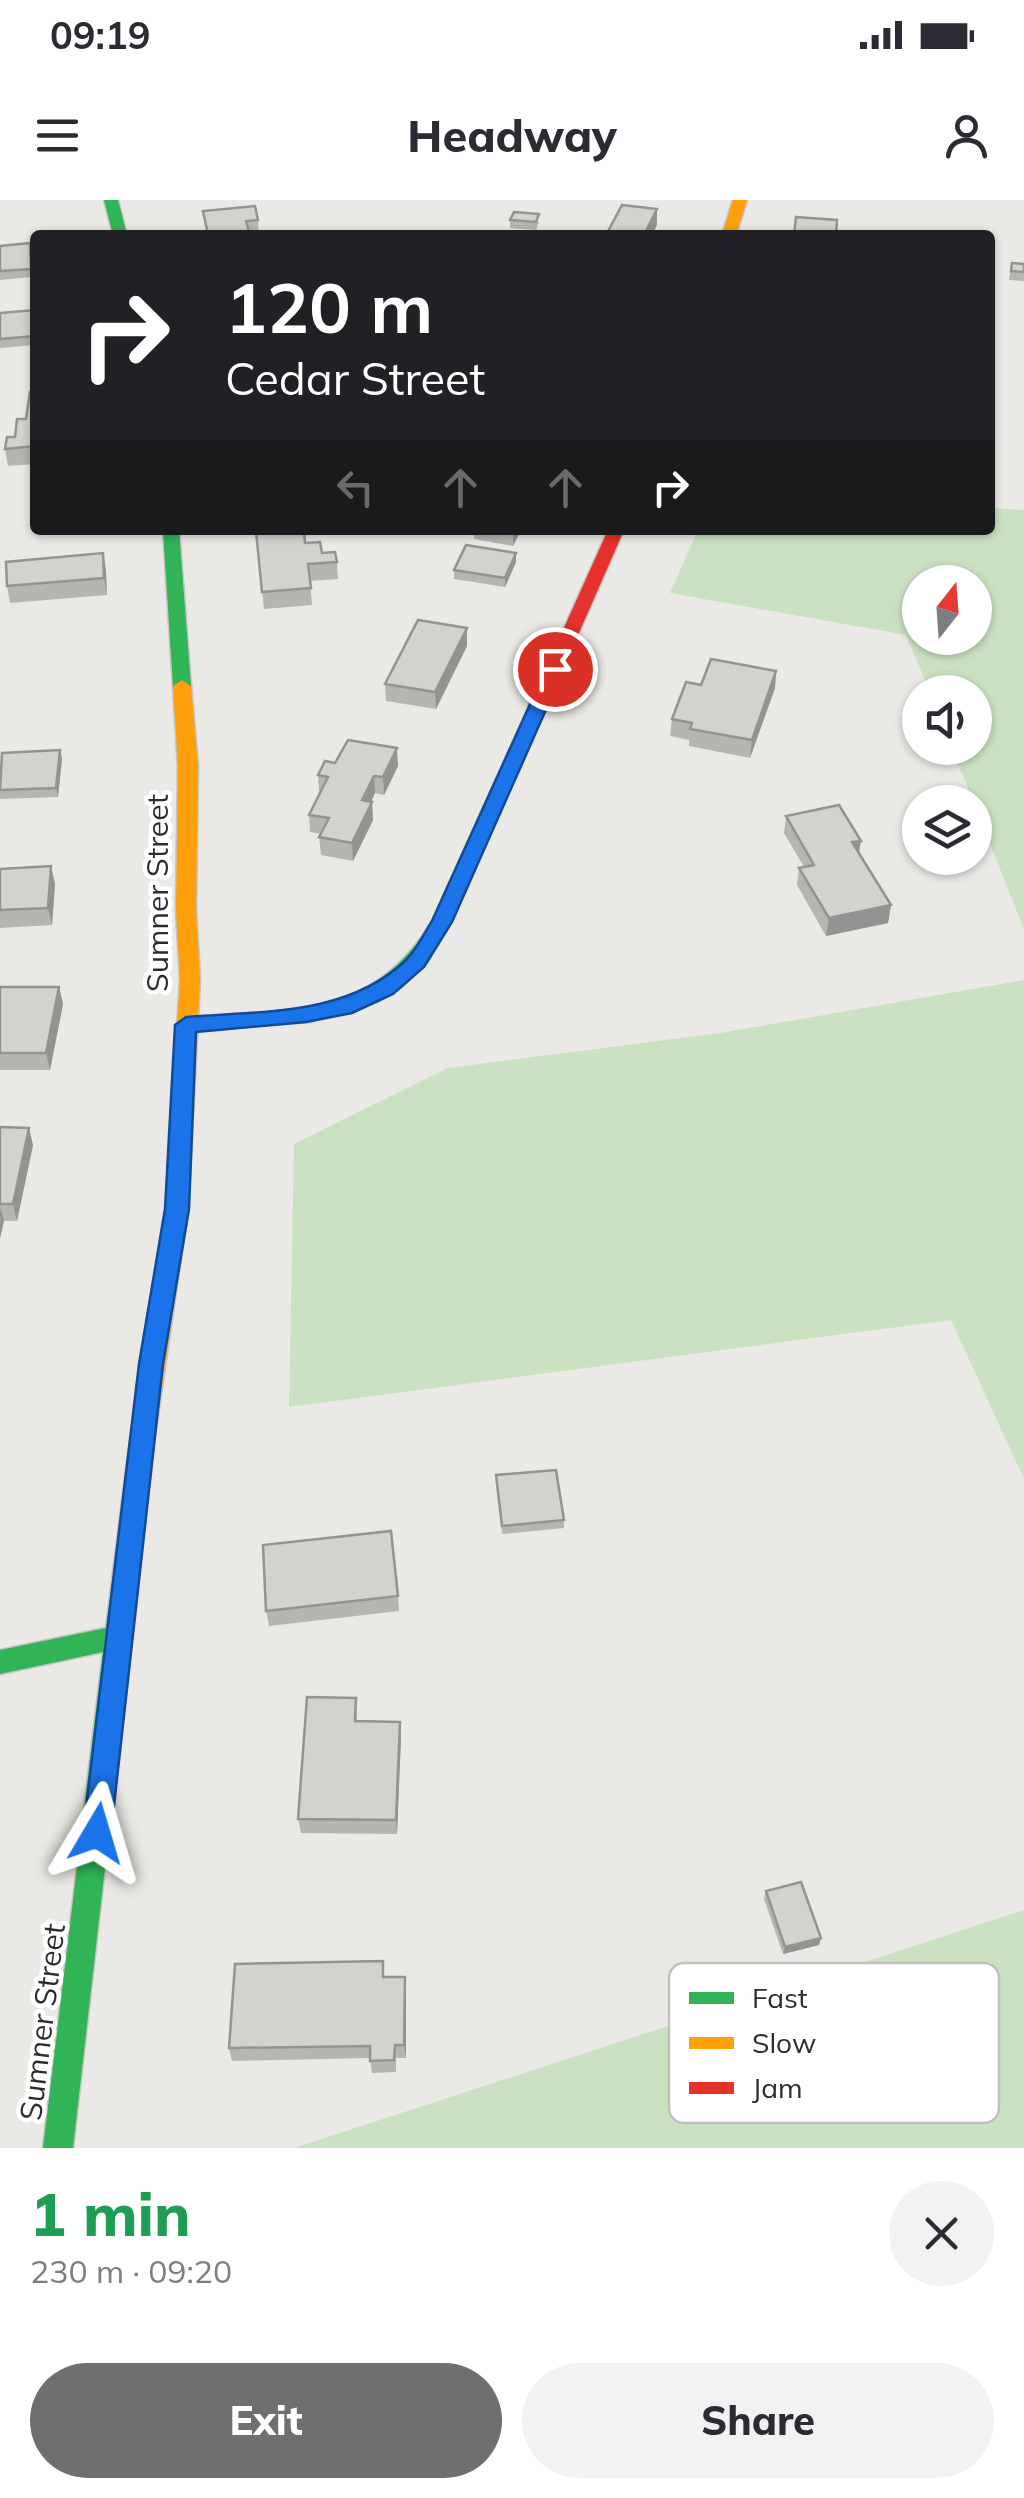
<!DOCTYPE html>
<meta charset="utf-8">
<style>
body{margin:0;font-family:Mulish,sans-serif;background:#f2f2f3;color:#2b2b33;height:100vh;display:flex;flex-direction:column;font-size:38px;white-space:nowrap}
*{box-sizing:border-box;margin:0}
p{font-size:32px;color:#7c7c81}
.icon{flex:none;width:55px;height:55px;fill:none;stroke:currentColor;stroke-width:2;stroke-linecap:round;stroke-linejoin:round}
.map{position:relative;height:1948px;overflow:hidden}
.details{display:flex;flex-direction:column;background:#fff;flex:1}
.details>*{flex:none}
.hud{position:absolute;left:30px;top:30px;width:965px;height:305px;border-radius:10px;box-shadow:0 2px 8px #0004;background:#202124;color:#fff;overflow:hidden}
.needle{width:65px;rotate:17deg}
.buttons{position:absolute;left:902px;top:365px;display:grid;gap:20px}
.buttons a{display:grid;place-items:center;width:90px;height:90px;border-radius:50%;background:#fff;box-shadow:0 2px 8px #0004;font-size:50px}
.pin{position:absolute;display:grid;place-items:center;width:85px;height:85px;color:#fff;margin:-42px;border:5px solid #fff;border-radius:50%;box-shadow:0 2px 10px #0007}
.me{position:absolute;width:110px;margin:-55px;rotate:7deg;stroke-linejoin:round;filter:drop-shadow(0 0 8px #0008)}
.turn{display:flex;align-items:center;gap:35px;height:210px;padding:0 30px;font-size:45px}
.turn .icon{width:130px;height:130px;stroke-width:2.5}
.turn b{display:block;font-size:70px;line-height:85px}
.lanes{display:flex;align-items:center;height:95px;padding:0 30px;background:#0003;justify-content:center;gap:50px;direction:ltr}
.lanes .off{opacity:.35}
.round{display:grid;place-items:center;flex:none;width:105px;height:105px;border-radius:52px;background:#f2f2f3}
.overview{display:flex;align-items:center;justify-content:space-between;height:170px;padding:0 30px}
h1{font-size:60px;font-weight:800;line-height:75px;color:#1e9e55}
.cta{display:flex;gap:20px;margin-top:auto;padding:20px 30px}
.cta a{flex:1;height:115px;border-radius:60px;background:#6f6f6d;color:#fff;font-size:40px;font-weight:800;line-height:115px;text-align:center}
.cta a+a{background:#f2f2f3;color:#2b2b33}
.status{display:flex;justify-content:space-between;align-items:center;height:70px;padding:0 50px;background:#fff;direction:ltr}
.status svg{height:28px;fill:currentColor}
header{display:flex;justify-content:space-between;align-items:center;height:130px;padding:0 30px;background:#fff;font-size:45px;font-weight:800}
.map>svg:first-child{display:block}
.green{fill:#cbe2c2;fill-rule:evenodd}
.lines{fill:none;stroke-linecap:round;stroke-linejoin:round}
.fast-casing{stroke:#c4c5c4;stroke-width:3}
.slow-casing{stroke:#c4c5c4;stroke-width:3}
.jam-casing{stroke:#c4c5c4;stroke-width:3}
.fast{fill:#30b455;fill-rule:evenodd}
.slow{fill:#ff9f0a;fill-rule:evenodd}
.jam{fill:#e5322d;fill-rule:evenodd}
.wall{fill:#b5b5b2}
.shaded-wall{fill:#949391}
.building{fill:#d3d2cf;stroke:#949391;stroke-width:2.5}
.route{fill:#1a73e8;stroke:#114b97;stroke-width:2.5}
.labels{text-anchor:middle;stroke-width:9;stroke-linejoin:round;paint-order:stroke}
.street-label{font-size:30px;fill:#2d2d2d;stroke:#fff}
.key{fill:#fff;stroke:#c0c0c0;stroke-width:2.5}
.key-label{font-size:28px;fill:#2d2d2d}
</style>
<div class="status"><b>09:19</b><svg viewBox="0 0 49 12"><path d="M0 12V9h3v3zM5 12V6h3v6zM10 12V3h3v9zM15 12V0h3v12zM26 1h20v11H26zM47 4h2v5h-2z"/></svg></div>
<header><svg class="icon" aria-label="menu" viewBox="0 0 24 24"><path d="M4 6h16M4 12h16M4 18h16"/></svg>Headway<svg class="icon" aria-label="person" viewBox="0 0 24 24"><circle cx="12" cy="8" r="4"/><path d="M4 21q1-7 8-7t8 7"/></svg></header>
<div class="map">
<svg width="1024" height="1948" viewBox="0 0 1024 1948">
<rect width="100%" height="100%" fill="#eae9e5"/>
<g class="green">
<path d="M990 308 1024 310V729L952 548H975V492H930L906 435 670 393 698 330H990ZM975 382V438H920V382Z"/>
<path d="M1024 780V1279L951 1120 289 1207 294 944 448 868 727 832Z"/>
<path d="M1024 1710V1948H294Z"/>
</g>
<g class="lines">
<g class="fast-casing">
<g id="fast">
<path d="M104 0H118L127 35H113Z"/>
<path d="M163 330H179L191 486 182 492 173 486Z"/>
<path d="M541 493 550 499 452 721 428 761 402 787 377 802 310 822 178 830 175 825 186 817C290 809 371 821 432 721L532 499Z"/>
<path d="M139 1253 148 1256 151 1263 73 1948H43L103 1452 0 1474V1450L106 1428 127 1263 130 1256Z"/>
</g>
</g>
<g class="slow-casing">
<g id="slow">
<path d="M733 0H747L736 35H722Z"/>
<path d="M182 480 191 486 198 566 196 710 200 779 188 1009 151 1263 148 1270 139 1273 130 1270 127 1263 166 1009 180 779 176 710 178 566 173 486Z"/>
</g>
</g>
<g class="jam-casing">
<path id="jam" d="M608 330H624L550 499 548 503H534L532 499Z"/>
</g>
<use href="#fast" class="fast"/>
<use href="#slow" class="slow"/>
<use href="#jam" class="jam"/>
</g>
<g class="wall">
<path d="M203 11 258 20 259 35H207Z"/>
<path d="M510 20 539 22 536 30 510 28Z"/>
<path d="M30 43 32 77 0 80V46Z"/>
<path d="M1012 63 1024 64V81L1009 80Z"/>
<path d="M35 110V145L0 148V113Z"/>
<path d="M35 191V264L8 266 5 249 26 219Z"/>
<path d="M474 330H521L513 346 474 339Z"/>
<path d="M256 331 305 343 337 362 338 379 310 381 312 405 264 409Z"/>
<path d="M103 353 107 395 10 403 7 386Z"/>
<path d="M516 362 505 387 454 379V370Z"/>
<path d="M467 428V446L436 509 386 501 385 484Z"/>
<path d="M776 471 775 488 750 558 689 546V540L670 536 672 519 701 485Z"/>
<path d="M60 550 62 559 58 597 0 599V590Z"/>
<path d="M335 563 398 566 384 595 375 593 371 602H372L373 620 353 661 321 655 319 637 321 634 310 632 309 615 319 592 318 575Z"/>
<path d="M786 616 859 654 891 705 888 723 826 736 797 685 799 668 804 667 784 633Z"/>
<path d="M51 666 55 684 52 725 0 728V669Z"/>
<path d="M0 787H59L63 804 50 870H0Z"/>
<path d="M0 927 33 945 17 1021H4L0 1038Z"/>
<path d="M496 1275 564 1320V1328L502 1334Z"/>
<path d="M398 1396 399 1411 269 1426 266 1411Z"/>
<path d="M356 1498 357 1521 401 1536 397 1634 301 1633 298 1619Z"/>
<path d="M766 1691 821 1738 819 1745 783 1754 764 1699Z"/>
<path d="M384 1777H405L406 1858H396V1872L372 1873 370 1858 232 1861 229 1848Z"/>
</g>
<g class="shaded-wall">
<path d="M657 9V25L652 35H644Z"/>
<path d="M513 330H521L513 346Z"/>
<path d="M103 353 106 370 107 395 104 378Z"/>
<path d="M516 353V362L505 387V378Z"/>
<path d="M467 428V446L436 509 435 492Z"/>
<path d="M776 471 775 488 750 558 752 540Z"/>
<path d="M397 548 398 566 384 595 383 577Z"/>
<path d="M60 550 62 559 58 597 56 588Z"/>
<path d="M374 576 375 593 363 618 362 600Z"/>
<path d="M372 602 373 620 353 661 352 643Z"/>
<path d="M861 641 858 658 852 642Z"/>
<path d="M51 666 55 684 52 725 48 708Z"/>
<path d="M891 705 888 723 826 736 829 718Z"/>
<path d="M59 787 63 804 50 870 46 853Z"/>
<path d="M29 928 33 945 17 1021 13 1004Z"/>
<path d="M0 1007 4 1021 0 1038Z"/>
<path d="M400 1522 401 1536 397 1634 396 1620Z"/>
<path d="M821 1738 819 1745 783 1754 785 1747Z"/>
<path d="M405 1777 406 1790V1858L404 1845Z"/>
</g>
<g class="building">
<path d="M622 5 657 9 644 35H606Z"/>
<path d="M255 6 258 20 246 21 250 35H208L203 11Z"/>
<path d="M514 12 539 14 536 22 510 20Z"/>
<path d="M796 17 837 20 836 35H794Z"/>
<path d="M577 31 604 35H575Z"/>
<path d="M30 43 31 69 0 71V46Z"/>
<path d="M1012 63 1024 64V72L1011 71Z"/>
<path d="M35 110V136L0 139V113Z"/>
<path d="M35 191V246L5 249 7 237H15L17 219H26L30 192Z"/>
<path d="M273 330H304L305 343 320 342 322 353 335 352 337 362 308 364 311 388 262 392 256 331Z"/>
<path d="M466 345 516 353 505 378 454 370Z"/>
<path d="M103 353 104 378 7 386 6 362Z"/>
<path d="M418 420 467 428 435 492 385 484Z"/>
<path d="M711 459 776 471 752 540 690 529 692 523 672 519 686 482 701 485Z"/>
<path d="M348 540 397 548 383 577 374 576 362 600 372 602 352 643 319 637 329 618 309 615 328 577 318 575 325 561 335 563Z"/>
<path d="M60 550 56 588 0 590 2 553Z"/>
<path d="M839 605 861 641 852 642 891 705 829 718 799 668 814 665 786 616Z"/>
<path d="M51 666 48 708 0 710V669Z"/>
<path d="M0 787H59L46 853H0Z"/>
<path d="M0 927 29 928 13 1004H0Z"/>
<path d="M556 1270 564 1320 502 1326 496 1275Z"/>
<path d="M391 1331 398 1396 266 1411 263 1345Z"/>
<path d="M307 1497 356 1498 355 1521 400 1522 396 1620 298 1619Z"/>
<path d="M801 1682 821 1738 785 1747 766 1691Z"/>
<path d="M383 1761V1777H405L404 1845H395L394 1860 370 1861V1846L229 1848 235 1764Z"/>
</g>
<path class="route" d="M555 463 564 469 452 722 424 767 393 794 352 813 306 822 196 832 189 1009 163 1164 111 1633 107 1643 97 1647 87 1643 83 1633 139 1164 165 1009 175 825 186 817C262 811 348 816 406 760 417 749 424 734 432 721L546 469Z"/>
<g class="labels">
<g class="street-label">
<text transform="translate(158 693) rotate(-90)" y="10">Sumner Street</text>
<text transform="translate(43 1822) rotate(-83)" y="10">Sumner Street</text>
</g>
</g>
<rect x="669" y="1763" width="330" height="160" rx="15" class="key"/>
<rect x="689" y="1792" width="45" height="12" fill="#30b455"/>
<rect x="689" y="1837" width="45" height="12" fill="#ff9f0a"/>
<rect x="689" y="1882" width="45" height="12" fill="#e5322d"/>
<g class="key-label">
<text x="752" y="1808">Fast</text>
<text x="752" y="1853">Slow</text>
<text x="752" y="1898">Jam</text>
</g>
</svg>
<div class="buttons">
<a><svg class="needle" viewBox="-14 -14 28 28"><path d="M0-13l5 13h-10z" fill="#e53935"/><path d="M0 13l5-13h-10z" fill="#7c7c81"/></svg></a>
<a><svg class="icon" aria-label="sound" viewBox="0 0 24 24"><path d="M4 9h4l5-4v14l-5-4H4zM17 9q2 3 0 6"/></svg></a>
<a><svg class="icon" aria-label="layers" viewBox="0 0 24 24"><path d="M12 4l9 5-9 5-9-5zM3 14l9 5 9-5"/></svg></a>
</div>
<div class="pin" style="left:555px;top:469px;background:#d93025"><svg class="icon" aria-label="arrive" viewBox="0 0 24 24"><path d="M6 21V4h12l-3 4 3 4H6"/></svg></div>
<svg class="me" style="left:97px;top:1633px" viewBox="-20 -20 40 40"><path d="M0-17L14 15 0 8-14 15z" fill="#1a73e8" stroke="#fff" stroke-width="4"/></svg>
<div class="hud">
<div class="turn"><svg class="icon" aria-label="right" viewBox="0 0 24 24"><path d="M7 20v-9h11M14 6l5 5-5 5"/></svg><div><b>120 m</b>Cedar Street</div></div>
<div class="lanes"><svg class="icon off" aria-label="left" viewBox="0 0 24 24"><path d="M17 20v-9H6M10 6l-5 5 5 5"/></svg><svg class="icon off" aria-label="ahead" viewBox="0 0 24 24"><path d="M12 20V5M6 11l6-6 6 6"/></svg><svg class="icon off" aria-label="ahead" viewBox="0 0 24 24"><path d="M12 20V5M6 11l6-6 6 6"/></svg><svg class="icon" aria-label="right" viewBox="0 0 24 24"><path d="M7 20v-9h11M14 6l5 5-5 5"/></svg></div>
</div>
</div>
<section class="details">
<div class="overview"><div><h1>1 min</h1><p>230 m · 09:20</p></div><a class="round"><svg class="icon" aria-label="close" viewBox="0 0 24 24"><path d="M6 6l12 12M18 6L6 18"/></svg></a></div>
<div class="cta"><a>Exit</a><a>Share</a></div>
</section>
